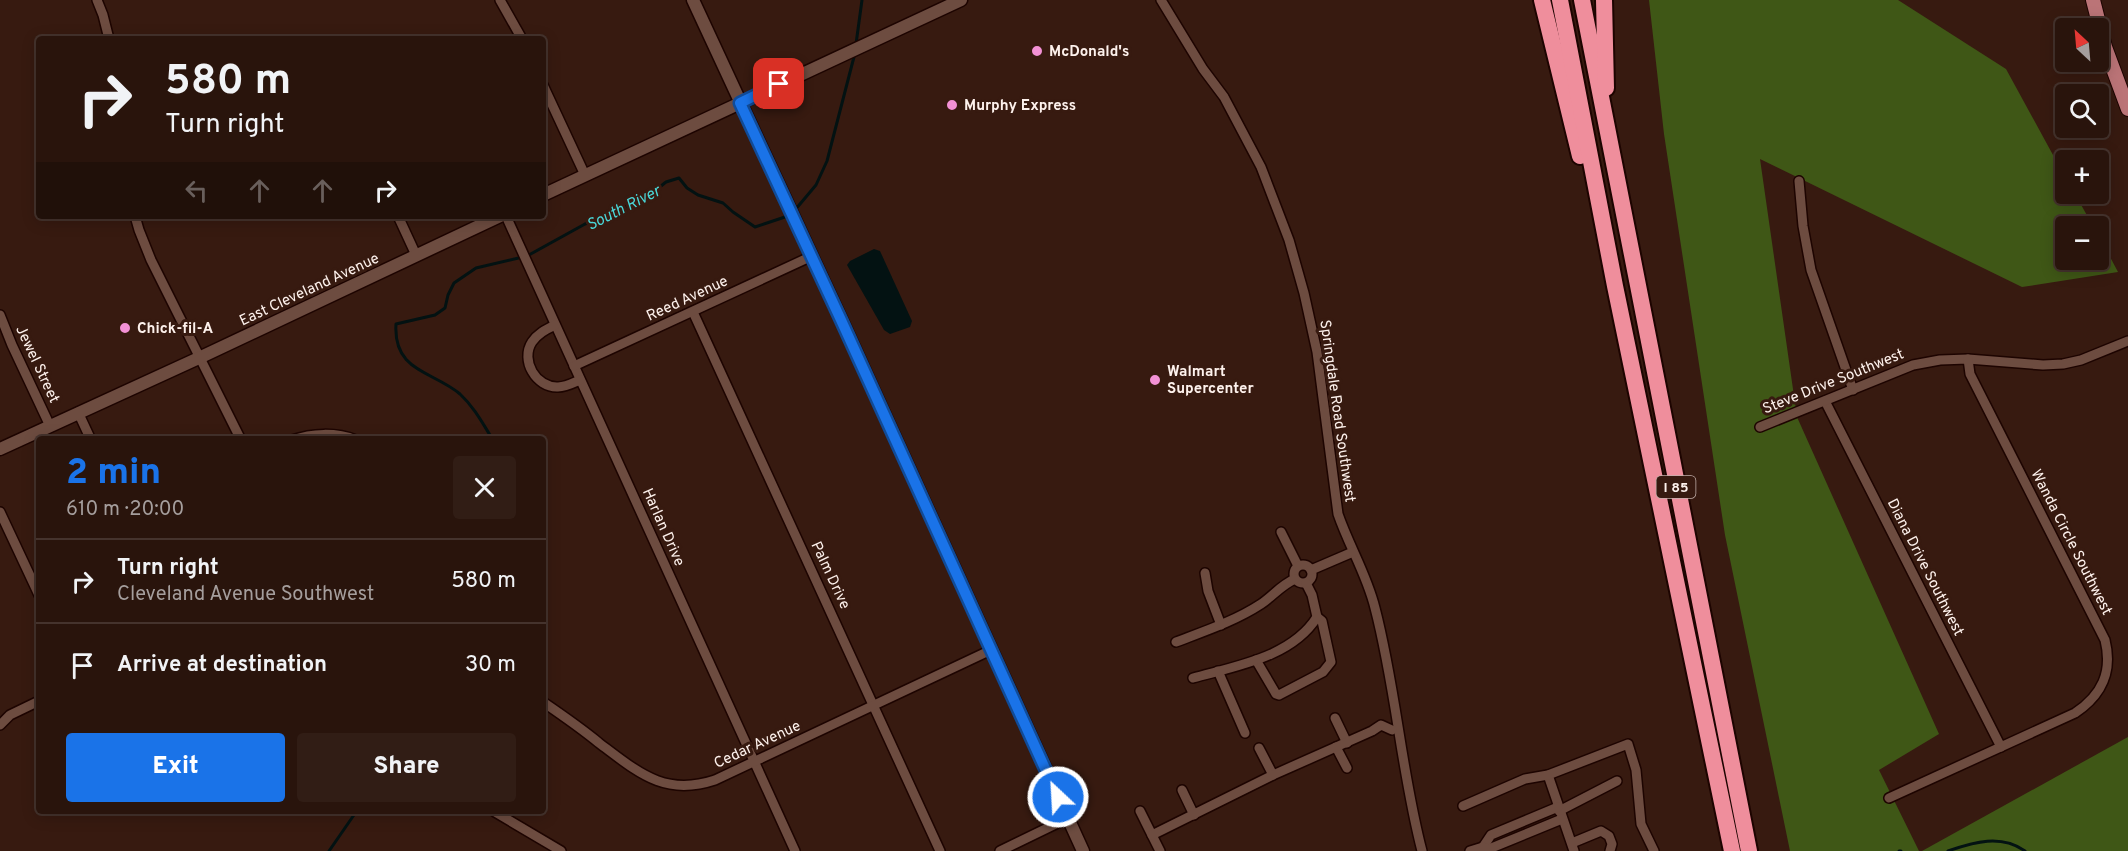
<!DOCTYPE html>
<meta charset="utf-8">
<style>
body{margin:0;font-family:Overpass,sans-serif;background:#311d15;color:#f1f3f6;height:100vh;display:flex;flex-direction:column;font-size:22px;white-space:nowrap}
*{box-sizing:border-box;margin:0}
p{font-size:20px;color:#a59e9d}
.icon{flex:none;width:33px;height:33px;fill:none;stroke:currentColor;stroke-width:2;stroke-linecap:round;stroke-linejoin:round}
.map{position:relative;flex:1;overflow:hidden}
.drawer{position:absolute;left:36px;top:436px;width:510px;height:378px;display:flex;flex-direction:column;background:#29140c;border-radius:6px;box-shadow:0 3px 15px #0003,0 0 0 2px #45332d}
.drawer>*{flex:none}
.guide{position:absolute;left:36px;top:36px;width:510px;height:183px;border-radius:6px;box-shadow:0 3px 15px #0003,0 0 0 2px #45332d;background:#29140c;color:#f1f3f6;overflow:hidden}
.needle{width:39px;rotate:334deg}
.buttons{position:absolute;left:2055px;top:18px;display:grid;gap:12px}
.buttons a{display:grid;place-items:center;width:54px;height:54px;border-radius:6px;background:#29140c;box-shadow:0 3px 15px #0003,0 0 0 2px #45332d;font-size:30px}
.pin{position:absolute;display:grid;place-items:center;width:51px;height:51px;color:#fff;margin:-26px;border-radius:12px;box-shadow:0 3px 9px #0006}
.me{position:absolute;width:66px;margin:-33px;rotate:335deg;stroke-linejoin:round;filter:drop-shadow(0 0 4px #0008)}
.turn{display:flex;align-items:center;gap:21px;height:126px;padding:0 30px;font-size:27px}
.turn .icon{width:78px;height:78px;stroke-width:2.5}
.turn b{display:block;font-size:42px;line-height:51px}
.lanes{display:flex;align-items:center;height:57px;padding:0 30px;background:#0003;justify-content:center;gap:30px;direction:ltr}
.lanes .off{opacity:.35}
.round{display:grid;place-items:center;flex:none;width:63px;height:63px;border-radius:6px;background:#311d15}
.head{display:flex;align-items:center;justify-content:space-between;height:102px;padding:0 30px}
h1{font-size:36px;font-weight:800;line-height:45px;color:#1a73e8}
.action{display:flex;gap:12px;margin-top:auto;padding:12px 30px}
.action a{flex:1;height:69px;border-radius:6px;background:#1a73e8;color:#fff;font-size:24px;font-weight:800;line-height:69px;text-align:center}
.action a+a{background:#311d15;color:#f1f3f6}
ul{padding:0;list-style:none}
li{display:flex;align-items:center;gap:18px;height:84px;padding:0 30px;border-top:2px solid #45332d}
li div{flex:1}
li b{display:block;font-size:22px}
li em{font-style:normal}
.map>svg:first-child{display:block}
.forest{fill:#3f5716}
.water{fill:#031212}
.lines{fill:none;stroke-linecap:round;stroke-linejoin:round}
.stream{stroke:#031212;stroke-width:3}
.street-casing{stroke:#1d0400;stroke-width:12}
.secondary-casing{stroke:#1d0400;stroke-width:15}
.primary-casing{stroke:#1d0400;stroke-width:16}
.highway-casing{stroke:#1d0400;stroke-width:20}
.street{stroke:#6d4c40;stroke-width:9}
.secondary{stroke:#6d4c40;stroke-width:12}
.primary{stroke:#bb7477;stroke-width:14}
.highway{stroke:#ef8e9c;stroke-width:16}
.route-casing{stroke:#114b97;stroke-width:15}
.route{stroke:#1a73e8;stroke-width:10}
.poi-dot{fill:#f391d5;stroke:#371a10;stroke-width:2}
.labels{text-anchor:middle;stroke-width:6;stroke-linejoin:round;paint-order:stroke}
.shield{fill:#371a10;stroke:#c2b0aa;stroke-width:1.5}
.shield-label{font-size:14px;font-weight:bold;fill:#fdf1ec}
.poi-label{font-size:15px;font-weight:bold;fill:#fdf1ec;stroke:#371a10;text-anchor:start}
.street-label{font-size:15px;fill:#fdf1ec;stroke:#371a10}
.water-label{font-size:16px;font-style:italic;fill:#4ad7d8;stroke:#371a10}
</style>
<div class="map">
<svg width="2128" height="851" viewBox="0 0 2128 851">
<rect width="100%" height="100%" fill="#371a10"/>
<g class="forest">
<path d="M1649 0H1898L2006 69 2065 177 2066 194H2075L2093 226H2066V260H2098L2099 236 2118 272 2022 287 1760 159 1797 417 1939 734 1879 770 1919 851H1790L1725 535 1664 134Z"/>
<path d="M2128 737V851H1922Z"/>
</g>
<path class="water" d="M874 249 880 251 912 321 910 327 890 334 884 330 847 265 850 261Z"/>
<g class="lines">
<g class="stream">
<path d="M856 44 862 0"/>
<path d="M795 210 816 185 827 161 855 53"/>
<path d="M493 440C483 424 474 407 460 394 433 371 393 372 396 324L435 315 445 308 448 295 454 283 476 268 527 256 585 224 646 198 666 182 679 178 687 188 698 195 723 203 733 212 755 227 788 216"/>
<path d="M329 851 356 812"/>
<path d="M1899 851H1901"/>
<path d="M1948 851C1974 842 2001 834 2025 851"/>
</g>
<g class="street-casing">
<g id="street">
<path d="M97 0 103 15 109 39"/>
<path d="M500 0 522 39"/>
<path d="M1161 0 1203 69 1224 97 1261 167 1289 240 1304 293 1317 352 1338 514C1349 546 1367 575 1375 608 1396 688 1401 771 1422 851"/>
<path d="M543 85 585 175"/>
<path d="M1799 181 1803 226 1811 270 1853 390"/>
<path d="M135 216 139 230 151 260 241 440"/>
<path d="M398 216 416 255"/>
<path d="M506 216 795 851"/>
<path d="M693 312 940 851"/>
<path d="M0 315 12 345 50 426"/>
<path d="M555 325C547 329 538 333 532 342 520 360 536 388 558 387 566 387 573 383 580 380"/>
<path d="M574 366 812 256"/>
<path d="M1825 401 2001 747"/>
<path d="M78 412 91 440"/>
<path d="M1760 427 1913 365 1940 360 1968 359 2043 365 2063 364 2081 360 2128 341"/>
<path d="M292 440C312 433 336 432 356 440"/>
<path d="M0 512 39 595"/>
<path d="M1281 532 1298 566"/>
<circle cx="1303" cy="574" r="9"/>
<path d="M1311 570 1353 552"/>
<path d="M1205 573 1208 591 1221 625"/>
<path d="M1176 642C1205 631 1235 621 1261 604 1273 596 1281 585 1295 579"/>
<path d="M1256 660 1276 694 1279 695 1323 672 1331 662 1322 621 1317 617"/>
<path d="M1218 671 1245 733"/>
<path d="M1193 678C1236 666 1292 657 1317 617L1312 595 1306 583"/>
<path d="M543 702C562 715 581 728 599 743 638 772 664 797 715 780L991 650"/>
<path d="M1335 718 1347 743"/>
<path d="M0 725 10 715 39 701"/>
<path d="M1336 747 1347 768"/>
<path d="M1259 748 1273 775"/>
<path d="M1548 775 1574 851"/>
<path d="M1182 790 1194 815"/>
<path d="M1889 798 2075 713C2102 695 2113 672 2105 640L1970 374 1968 359"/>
<path d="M1463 806 1525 779 1548 775 1628 744 1636 770 1641 824 1654 851"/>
<path d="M1140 811 1160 851"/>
<path d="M1559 811 1617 781"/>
<path d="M495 812 561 851"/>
<path d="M1152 835 1273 775 1372 731 1381 725 1392 730"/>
<path d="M1572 843 1601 831 1609 836 1612 844 1610 851"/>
<path d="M1483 847 1491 835 1558 807"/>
<path d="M1000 851 1068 818"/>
<path d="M1470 851 1483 847 1489 849 1562 819"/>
</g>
</g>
<g class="secondary-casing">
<g id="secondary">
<path d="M693 0 841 319 1083 851"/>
<path d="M543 195 961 0"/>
<path d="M0 449 201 357 500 216"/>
</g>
</g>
<g class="primary-casing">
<path id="primary" d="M2093 0 2105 47 2128 109"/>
</g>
<g class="highway-casing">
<g id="highway">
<path d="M1542 0 1580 156"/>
<path d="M1560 0 1615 286 1732 851"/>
<path d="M1582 0 1749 851"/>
<path d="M1604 0 1606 88"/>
</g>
</g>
<use href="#street" class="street"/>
<use href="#secondary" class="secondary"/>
<use href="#primary" class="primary"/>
<use href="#highway" class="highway"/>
</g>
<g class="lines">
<g class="route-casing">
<path id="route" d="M779 84 740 103 841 320 1058 797"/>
</g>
<use href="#route" class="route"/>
</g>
<g class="poi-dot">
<circle cx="1037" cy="51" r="6"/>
<circle cx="952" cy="105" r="6"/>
<circle cx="125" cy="328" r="6"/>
<circle cx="1155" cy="380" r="6"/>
</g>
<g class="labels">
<rect class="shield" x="1656.5" y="476" width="39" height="22" rx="4.5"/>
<g class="shield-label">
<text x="1676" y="492">I 85</text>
</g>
<g class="poi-label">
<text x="1049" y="56">McDonald's</text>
<text x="964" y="110">Murphy Express</text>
<text x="137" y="333">Chick-fil-A</text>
<text x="1167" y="376">Walmart<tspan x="1167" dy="17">Supercenter</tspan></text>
</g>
<g class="street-label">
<text transform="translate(309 289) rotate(-25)" y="5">East Cleveland Avenue</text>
<text transform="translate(687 298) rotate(-25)" y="5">Reed Avenue</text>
<text transform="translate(38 364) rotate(65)" y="5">Jewel Street</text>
<text transform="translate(1833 381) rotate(-22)" y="5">Steve Drive Southwest</text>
<text transform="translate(1338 411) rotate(82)" y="5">Springdale Road Southwest</text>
<text transform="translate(664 527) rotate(66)" y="5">Harlan Drive</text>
<text transform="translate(2072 542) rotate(63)" y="5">Wanda Circle Southwest</text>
<text transform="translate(1926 567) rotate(63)" y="5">Diana Drive Southwest</text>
<text transform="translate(831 575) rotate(65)" y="5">Palm Drive</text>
<text transform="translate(757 744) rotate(-25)" y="5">Cedar Avenue</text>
</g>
<g class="water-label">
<text transform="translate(623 207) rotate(-27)" y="6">South River</text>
</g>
</g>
</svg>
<div class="buttons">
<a><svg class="needle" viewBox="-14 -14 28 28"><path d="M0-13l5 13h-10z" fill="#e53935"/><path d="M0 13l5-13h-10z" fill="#a59e9d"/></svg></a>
<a><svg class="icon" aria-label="search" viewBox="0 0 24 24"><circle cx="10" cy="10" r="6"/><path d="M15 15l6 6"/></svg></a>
<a>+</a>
<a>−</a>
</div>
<div class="pin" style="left:779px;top:84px;background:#d93025"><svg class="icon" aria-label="arrive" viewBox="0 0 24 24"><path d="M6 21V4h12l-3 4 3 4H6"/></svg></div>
<svg class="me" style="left:1058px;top:797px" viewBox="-20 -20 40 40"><circle r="17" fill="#1a73e8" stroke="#fff" stroke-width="3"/><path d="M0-11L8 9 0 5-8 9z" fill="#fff"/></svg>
<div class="guide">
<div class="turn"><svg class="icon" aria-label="right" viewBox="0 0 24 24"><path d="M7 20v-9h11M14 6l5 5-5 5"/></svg><div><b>580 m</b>Turn right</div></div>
<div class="lanes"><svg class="icon off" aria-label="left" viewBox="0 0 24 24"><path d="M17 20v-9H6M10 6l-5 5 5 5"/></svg><svg class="icon off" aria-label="ahead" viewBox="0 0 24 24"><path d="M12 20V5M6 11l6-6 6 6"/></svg><svg class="icon off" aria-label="ahead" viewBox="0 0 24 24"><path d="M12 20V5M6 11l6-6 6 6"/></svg><svg class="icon" aria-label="right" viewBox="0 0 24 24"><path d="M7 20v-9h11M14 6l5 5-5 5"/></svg></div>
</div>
<section class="drawer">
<div class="head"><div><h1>2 min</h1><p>610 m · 20:00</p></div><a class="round"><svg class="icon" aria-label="close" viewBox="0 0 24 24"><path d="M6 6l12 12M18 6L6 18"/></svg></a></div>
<ul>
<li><svg class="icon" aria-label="right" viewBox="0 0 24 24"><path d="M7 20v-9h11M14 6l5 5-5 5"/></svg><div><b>Turn right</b><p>Cleveland Avenue Southwest</p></div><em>580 m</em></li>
<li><svg class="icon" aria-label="arrive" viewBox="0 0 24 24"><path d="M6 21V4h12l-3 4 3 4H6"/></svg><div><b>Arrive at destination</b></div><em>30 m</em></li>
</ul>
<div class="action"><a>Exit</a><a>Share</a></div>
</section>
</div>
